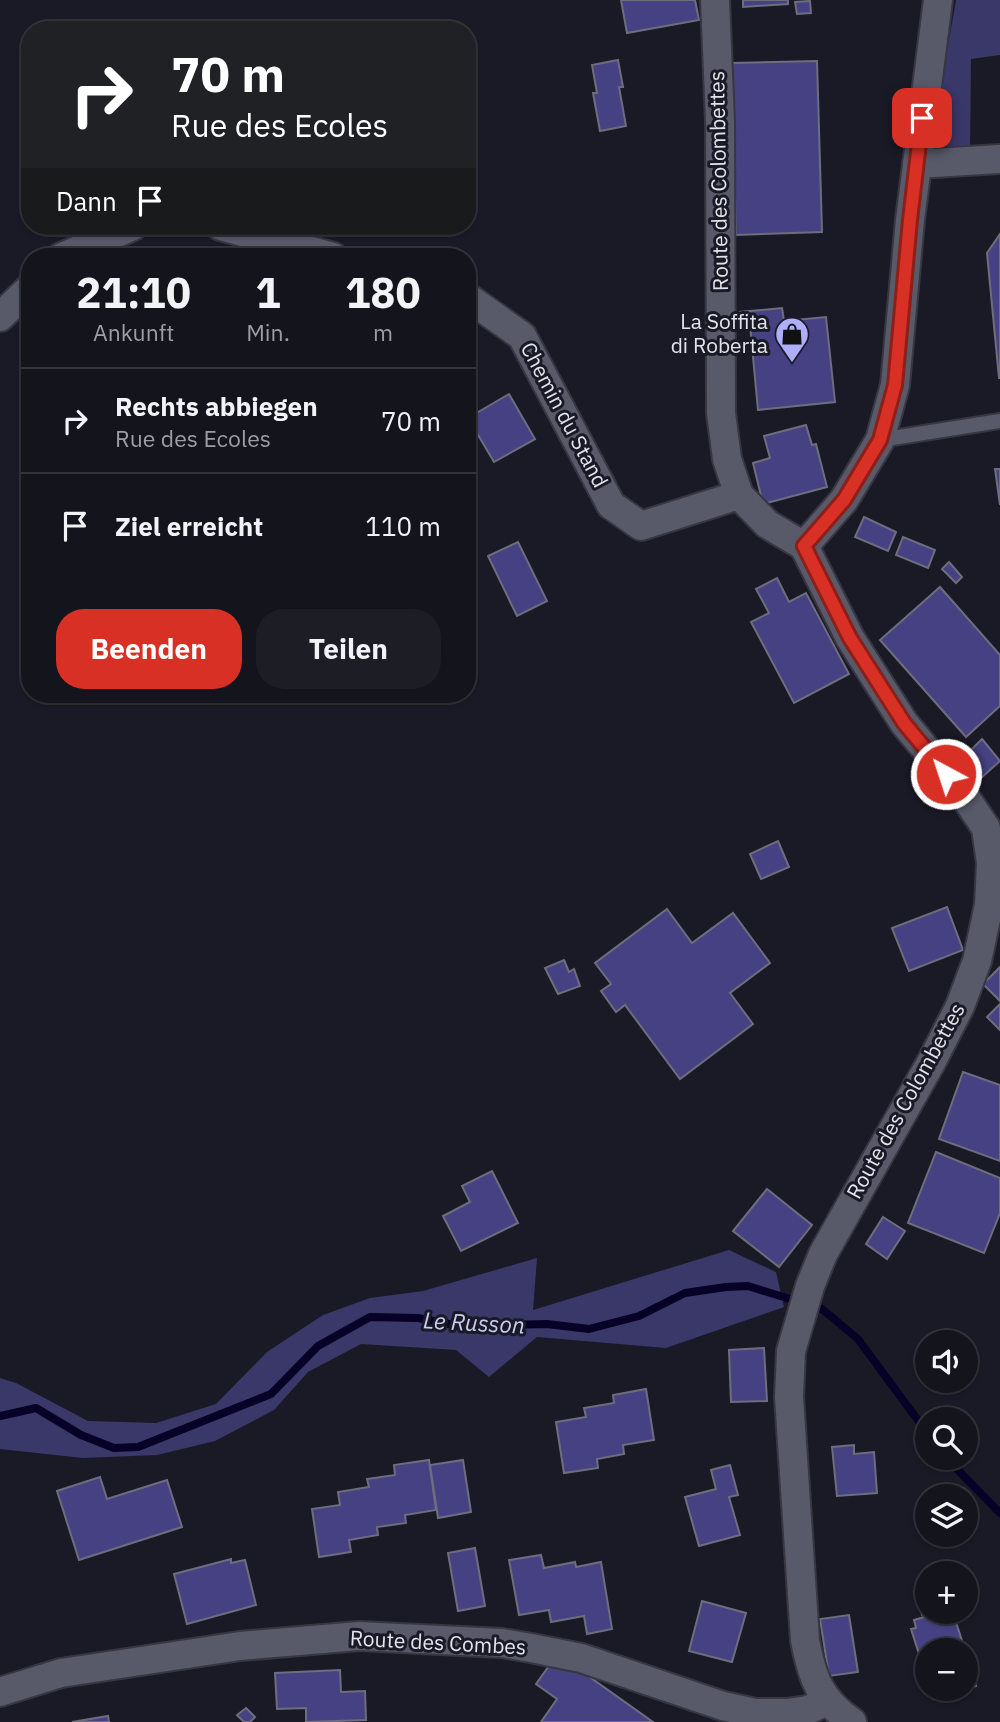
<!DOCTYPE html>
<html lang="de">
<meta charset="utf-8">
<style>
body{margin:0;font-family:"IBM Plex Sans",sans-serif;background:#1d1d26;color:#f1f3f6;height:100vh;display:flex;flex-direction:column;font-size:26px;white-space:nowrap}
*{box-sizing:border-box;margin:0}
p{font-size:23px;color:#9d9ea4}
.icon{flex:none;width:38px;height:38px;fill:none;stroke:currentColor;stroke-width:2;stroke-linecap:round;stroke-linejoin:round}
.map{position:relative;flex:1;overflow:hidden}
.panel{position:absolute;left:21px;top:248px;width:455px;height:455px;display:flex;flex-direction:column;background:#14141d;border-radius:28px;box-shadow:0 2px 5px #0004,0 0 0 2px #33333b}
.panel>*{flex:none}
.banner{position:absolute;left:21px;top:21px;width:455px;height:214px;border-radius:28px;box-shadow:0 2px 5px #0004,0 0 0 2px #33333b;background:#202124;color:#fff;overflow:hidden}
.controls{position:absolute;left:915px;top:1330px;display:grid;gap:14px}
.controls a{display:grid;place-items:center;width:63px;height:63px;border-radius:50%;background:#14141d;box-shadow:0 2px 5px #0004,0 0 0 2px #33333b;font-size:35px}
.pin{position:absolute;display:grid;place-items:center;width:60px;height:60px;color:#fff;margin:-30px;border-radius:14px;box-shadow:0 4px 10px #0006}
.me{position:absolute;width:77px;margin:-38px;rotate:320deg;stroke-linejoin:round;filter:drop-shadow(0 0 5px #0008)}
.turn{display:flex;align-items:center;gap:24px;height:147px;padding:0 35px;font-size:32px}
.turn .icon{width:91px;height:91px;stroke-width:2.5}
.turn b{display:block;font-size:49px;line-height:60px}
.then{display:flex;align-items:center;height:66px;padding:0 35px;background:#0003;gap:14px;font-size:26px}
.eta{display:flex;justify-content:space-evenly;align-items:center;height:119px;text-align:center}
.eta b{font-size:42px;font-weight:700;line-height:49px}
.action{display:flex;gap:14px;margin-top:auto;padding:14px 35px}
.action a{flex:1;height:80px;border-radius:28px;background:#d93025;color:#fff;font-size:28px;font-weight:700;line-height:80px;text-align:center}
.action a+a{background:#1d1d26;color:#f1f3f6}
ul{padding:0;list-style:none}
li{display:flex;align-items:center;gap:21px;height:105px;padding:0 35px;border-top:2px solid #33333b}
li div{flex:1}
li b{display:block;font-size:26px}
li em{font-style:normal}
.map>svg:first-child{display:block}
.green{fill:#3a3769}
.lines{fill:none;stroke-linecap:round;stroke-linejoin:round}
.stream{stroke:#070027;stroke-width:8}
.building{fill:#464182;stroke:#6d6d7e;stroke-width:2}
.lane-casing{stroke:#373641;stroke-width:18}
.street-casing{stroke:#373641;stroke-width:32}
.lane{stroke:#585969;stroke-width:14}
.street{stroke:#585969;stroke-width:28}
.route-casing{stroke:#8d1f18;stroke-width:18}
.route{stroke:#d93025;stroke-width:12}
.labels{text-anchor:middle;stroke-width:6;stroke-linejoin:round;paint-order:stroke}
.street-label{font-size:21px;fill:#e3e3ed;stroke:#1a1a27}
.poi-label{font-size:21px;fill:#e3e3ed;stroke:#1a1a27;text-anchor:end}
.water-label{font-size:23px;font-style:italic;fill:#cbccf3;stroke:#1a1a27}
</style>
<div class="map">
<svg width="1000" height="1722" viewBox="0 0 1000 1722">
<rect width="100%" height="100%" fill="#1a1a27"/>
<g class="green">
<path d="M956 0H1000V55L971 59 970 151H943L930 148Z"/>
<path d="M729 1250 776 1272 784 1307 666 1348 537 1337 489 1377 456 1350 361 1344 308 1372 274 1410 215 1441 157 1455 83 1458 0 1449V1378L16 1383 88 1421 156 1423 216 1404 267 1352 323 1315 370 1298 423 1291 537 1258 533 1310Z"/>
</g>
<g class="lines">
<g class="stream">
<path d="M0 1416 36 1408 81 1435 114 1448 138 1447 271 1394 318 1346 370 1317 418 1318 459 1326 547 1324 589 1329 639 1316 685 1293 726 1287 748 1286 822 1309 858 1339 928 1434"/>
<path d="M946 1458 1000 1513"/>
</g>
</g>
<g class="building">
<path d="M621 0H695L699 20 627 33Z"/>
<path d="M743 0H788V4L743 7Z"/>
<path d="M810 1 811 13 797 14 795 2Z"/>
<path d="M618 60 623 87H619L626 126 600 131 593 93H597L592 65Z"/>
<path d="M817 61 822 232 736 235 732 63Z"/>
<path d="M1000 234V378H999L987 253Z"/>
<path d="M782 308 784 321 826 317 835 402 758 410 750 325 742 326 740 312Z"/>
<path d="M509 394 535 439 494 462 468 418Z"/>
<path d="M806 425 812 445 816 444 827 487 763 504 753 463 770 458 764 436Z"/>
<path d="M995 469H1000V505Z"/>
<path d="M864 517 896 532 888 551 855 537Z"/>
<path d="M903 537 935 550 928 568 896 555Z"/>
<path d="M518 542 547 601 517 616 488 556Z"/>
<path d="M949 562 962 577 956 583 942 569Z"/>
<path d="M777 578 789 602 806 593 849 674 794 703 751 622 769 613 756 589Z"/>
<path d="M940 587 1000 655V706L966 737 880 640Z"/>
<path d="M982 739 1000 761 981 778 963 758Z"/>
<path d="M778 841 789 867 761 879 750 854Z"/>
<path d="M947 907 963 950 909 971 892 928Z"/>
<path d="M667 909 692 943 733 913 770 963 730 993 753 1024 680 1079 625 1005 616 1012 601 991 611 984 595 963Z"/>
<path d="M564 960 569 972 574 969 580 986 558 994 545 968Z"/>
<path d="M1000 967V1001L983 984Z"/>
<path d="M1000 1004V1030L987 1017Z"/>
<path d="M963 1072 1000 1085V1161L939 1139Z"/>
<path d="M936 1152 1000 1178V1213L984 1253 908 1223Z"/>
<path d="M492 1171 518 1223 461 1251 443 1216 470 1202 462 1186Z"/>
<path d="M767 1189 812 1225 779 1267 733 1231Z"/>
<path d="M883 1217 905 1231 887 1259 866 1244Z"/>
<path d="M764 1348 767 1401 731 1402 729 1350Z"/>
<path d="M646 1389 654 1440 623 1445 624 1454 597 1459 598 1468 564 1473 556 1422 586 1417 584 1408 614 1403 613 1395Z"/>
<path d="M854 1445V1454L874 1452 877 1493 837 1496 832 1447Z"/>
<path d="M429 1460 436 1510 405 1515 406 1523 377 1527 378 1535 349 1540 351 1552 319 1557 312 1509 340 1505 338 1492 369 1487 367 1479 395 1475 394 1465Z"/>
<path d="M463 1460 471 1512 438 1518 430 1465Z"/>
<path d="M730 1465 738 1495 729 1497 740 1535 699 1546 685 1497 716 1489 711 1470Z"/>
<path d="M100 1477 107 1499 167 1480 182 1527 79 1560 57 1491Z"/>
<path d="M475 1548 485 1606 458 1611 448 1553Z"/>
<path d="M541 1555 544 1568 575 1562 576 1567 601 1562 612 1629 587 1634 584 1616 551 1622 549 1610 519 1615 509 1560Z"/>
<path d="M231 1559V1563L245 1560 256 1605 187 1624 174 1574Z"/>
<path d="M928 1587V1612H930L922 1615 914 1592Z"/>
<path d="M702 1601 746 1613 732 1662 689 1651Z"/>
<path d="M938 1613 941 1620 954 1616 965 1650H928V1682L911 1629 916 1628 914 1620Z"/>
<path d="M849 1615 858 1672 829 1676 820 1619Z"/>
<path d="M966 1654 976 1686 933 1699 930 1689H966Z"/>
<path d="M551 1663 577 1668 653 1722H541L557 1699 536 1684Z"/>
<path d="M340 1670 341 1692 365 1691 366 1720 306 1722V1708L277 1709 275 1673Z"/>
<path d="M246 1708 255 1717 250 1722H244L237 1715Z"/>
<path d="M108 1716 109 1722H72Z"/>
</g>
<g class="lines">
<g class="lane-casing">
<path id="lane" d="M880 440 1000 421"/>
</g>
<g class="street-casing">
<g id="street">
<path d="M715 0 720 122 721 413 727 459 739 495 767 524 804 546 850 638 904 723 961 791 986 828 991 863 989 905 977 961 960 1006 933 1059 823 1254 810 1286 791 1351 789 1397 805 1640C812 1678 820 1700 852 1722"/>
<path d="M917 164 1000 159"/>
<path d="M221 226 333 257"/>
<path d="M62 257 133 226"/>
<path d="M467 297 522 336 611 505 641 526 739 495"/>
<path d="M0 317 30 288"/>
<path d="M804 546 844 500 880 440 895 385 910 220 938 0"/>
<path d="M0 1692 61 1673 240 1646 359 1636 502 1643 531 1648 581 1658 723 1706 755 1713H786L808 1710 827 1701"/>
</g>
</g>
<use href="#lane" class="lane"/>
<use href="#street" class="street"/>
</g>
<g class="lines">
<g class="route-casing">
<path id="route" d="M922 118 910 220 895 385 880 440 844 500 804 546 850 638 904 723 946 774"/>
</g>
<use href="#route" class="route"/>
</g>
<defs>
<g id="shop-pin" transform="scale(1.75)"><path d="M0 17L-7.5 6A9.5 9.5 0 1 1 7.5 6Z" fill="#afaefa" stroke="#1a1a27"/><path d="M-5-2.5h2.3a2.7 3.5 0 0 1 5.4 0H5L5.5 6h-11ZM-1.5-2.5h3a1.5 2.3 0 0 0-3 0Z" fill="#111"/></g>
</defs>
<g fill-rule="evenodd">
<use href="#shop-pin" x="792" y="334"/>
</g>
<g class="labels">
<g class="street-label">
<text transform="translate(719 181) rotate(-91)" y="7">Route des Colombettes</text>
<text transform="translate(564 415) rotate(62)" y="7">Chemin du Stand</text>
<text transform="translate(906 1101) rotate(-61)" y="7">Route des Colombettes</text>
<text transform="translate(438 1643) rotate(3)" y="7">Route des Combes</text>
</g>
<g class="poi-label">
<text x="768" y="329">La Soffita<tspan x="768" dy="24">di Roberta</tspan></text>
</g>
<g class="water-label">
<text transform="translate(474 1323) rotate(3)" y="8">Le Russon</text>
</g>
</g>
</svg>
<div class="controls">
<a><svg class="icon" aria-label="sound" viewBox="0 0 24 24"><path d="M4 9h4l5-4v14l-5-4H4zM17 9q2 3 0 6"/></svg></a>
<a><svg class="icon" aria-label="search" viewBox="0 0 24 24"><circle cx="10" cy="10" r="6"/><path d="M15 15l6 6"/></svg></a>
<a><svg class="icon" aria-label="layers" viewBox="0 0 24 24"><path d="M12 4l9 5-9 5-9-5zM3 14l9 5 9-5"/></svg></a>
<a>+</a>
<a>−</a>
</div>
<div class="pin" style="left:922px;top:118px;background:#d93025"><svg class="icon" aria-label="arrive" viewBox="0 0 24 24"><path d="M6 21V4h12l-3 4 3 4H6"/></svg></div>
<svg class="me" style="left:946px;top:774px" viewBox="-20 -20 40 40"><circle r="17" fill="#d93025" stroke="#fff" stroke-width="3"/><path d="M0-11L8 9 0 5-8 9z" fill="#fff"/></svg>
<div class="banner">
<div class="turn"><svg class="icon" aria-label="right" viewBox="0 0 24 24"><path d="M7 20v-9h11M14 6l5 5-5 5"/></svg><div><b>70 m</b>Rue des Ecoles</div></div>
<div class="then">Dann<svg class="icon" aria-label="arrive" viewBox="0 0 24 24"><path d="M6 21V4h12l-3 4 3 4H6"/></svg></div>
</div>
<section class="panel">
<div class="eta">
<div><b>21:10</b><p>Ankunft</p></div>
<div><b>1</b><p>Min.</p></div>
<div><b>180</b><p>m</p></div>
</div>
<ul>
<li><svg class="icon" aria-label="right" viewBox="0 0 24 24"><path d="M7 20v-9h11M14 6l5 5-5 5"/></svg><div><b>Rechts abbiegen</b><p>Rue des Ecoles</p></div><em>70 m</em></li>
<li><svg class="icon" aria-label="arrive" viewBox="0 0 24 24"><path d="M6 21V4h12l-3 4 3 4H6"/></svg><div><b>Ziel erreicht</b></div><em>110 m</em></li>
</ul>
<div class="action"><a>Beenden</a><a>Teilen</a></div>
</section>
</div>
